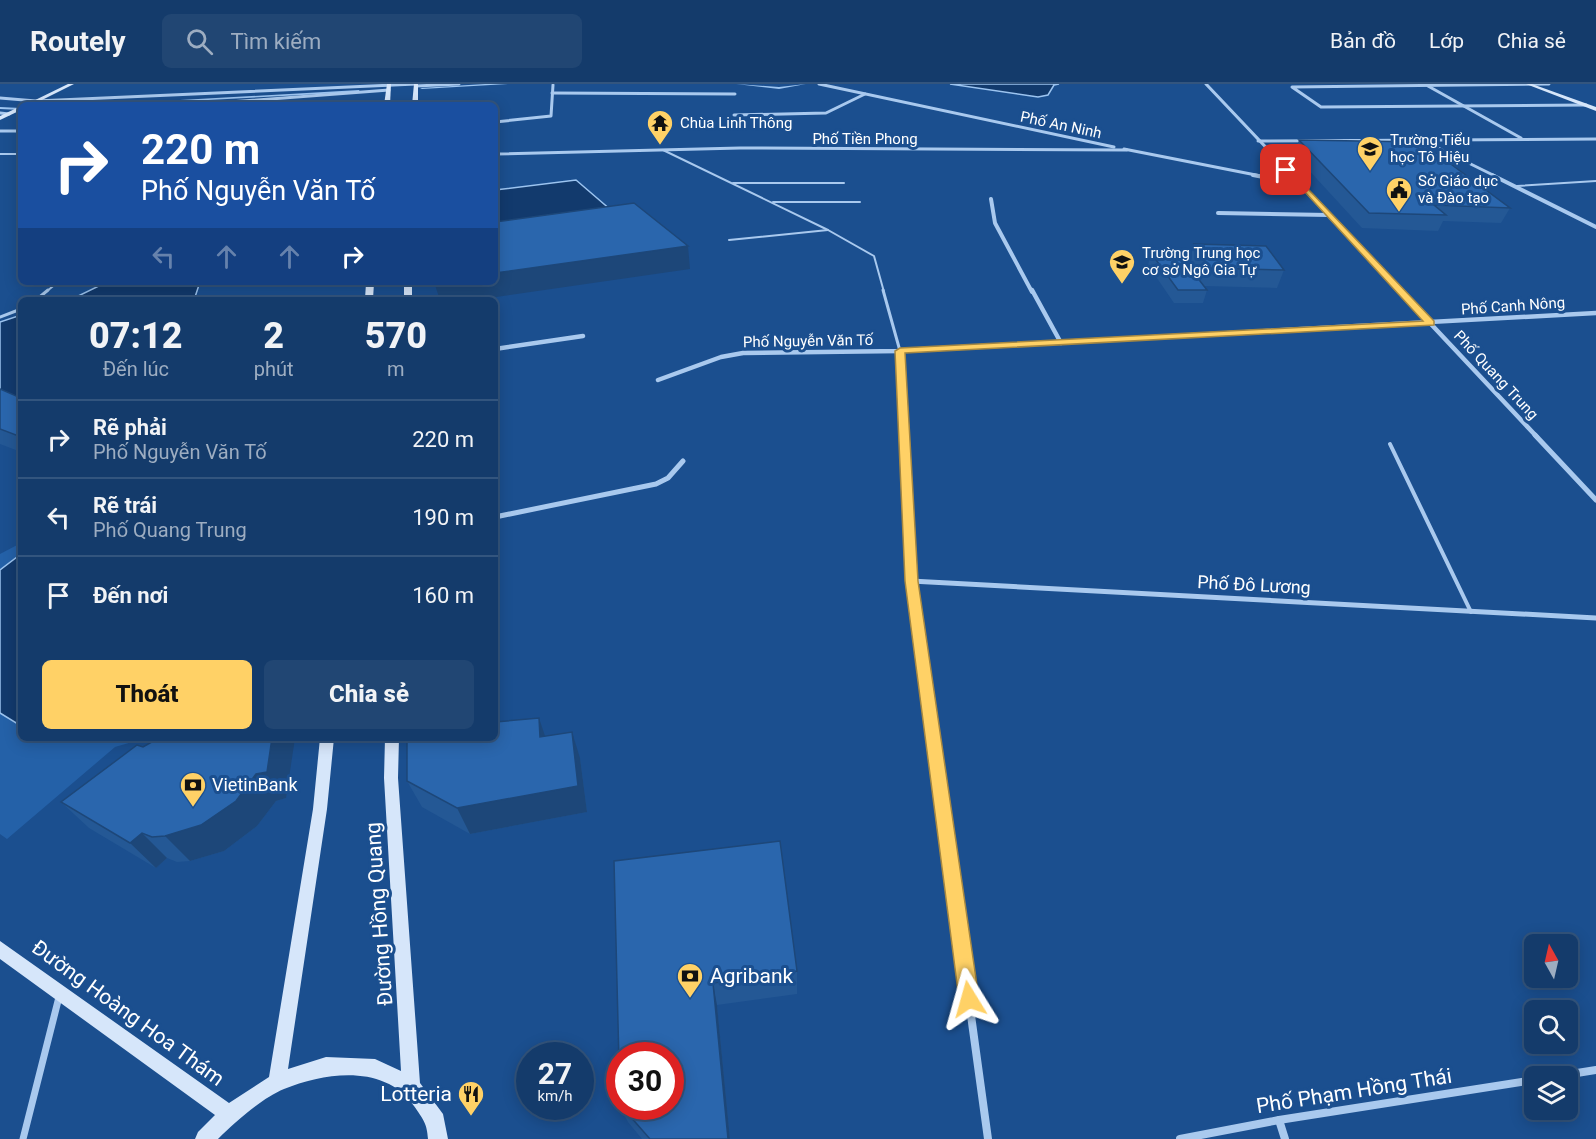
<!DOCTYPE html>
<html lang="vi">
<meta charset="utf-8">
<style>
body{margin:0;font-family:Roboto,sans-serif;background:#214673;color:#f1f3f6;height:100vh;display:flex;flex-direction:column;font-size:22px;white-space:nowrap}
*{box-sizing:border-box;margin:0}
p{font-size:20px;color:#9dadc1}
.icon{flex:none;width:33px;height:33px;fill:none;stroke:currentColor;stroke-width:2;stroke-linecap:round;stroke-linejoin:round}
.map{position:relative;flex:1;overflow:hidden}
.drawer{position:absolute;left:18px;top:213px;width:480px;height:444px;display:flex;flex-direction:column;background:#143b6b;border-radius:9px;box-shadow:0 3px 15px #0003,0 0 0 2px #33557e}
.drawer>*{flex:none}
.guide{position:absolute;left:18px;top:18px;width:480px;height:183px;border-radius:9px;box-shadow:0 3px 15px #0003,0 0 0 2px #33557e;background:#1a4fa0;color:#fff;overflow:hidden}
.needle{width:39px;rotate:352deg}
.controls{position:absolute;left:1524px;top:850px;display:grid;gap:12px}
.controls a{display:grid;place-items:center;width:54px;height:54px;border-radius:9px;background:#143b6b;box-shadow:0 3px 15px #0003,0 0 0 2px #33557e;font-size:30px}
.speed{position:absolute;left:516px;top:958px;display:flex;gap:12px;font-size:30px;font-weight:700;text-align:center}
.speed>*{display:grid;place-content:center;width:78px;height:78px;border-radius:50%;background:#143b6b;box-shadow:0 3px 15px #0003,0 0 0 2px #33557e;line-height:1}
.speed small{font-size:15px;font-weight:400}
.speed .limit{border:9px solid #d22;background:#fff;color:#111}
.pin{position:absolute;display:grid;place-items:center;width:51px;height:51px;color:#fff;margin:-26px;border-radius:12px;box-shadow:0 3px 9px #0006}
.me{position:absolute;width:66px;margin:-33px;rotate:352deg;stroke-linejoin:round;filter:drop-shadow(0 0 4px #0008)}
.turn{display:flex;align-items:center;gap:21px;height:126px;padding:0 24px;font-size:27px}
.turn .icon{width:78px;height:78px;stroke-width:2.5}
.turn b{display:block;font-size:42px;line-height:51px}
.lanes{display:flex;align-items:center;height:57px;padding:0 24px;background:#0003;justify-content:center;gap:30px;direction:ltr}
.lanes .off{opacity:.35}
.eta{display:flex;justify-content:space-evenly;align-items:center;height:102px;text-align:center}
.eta b{font-size:36px;font-weight:800;line-height:42px}
.button{display:flex;gap:12px;margin-top:auto;padding:12px 24px}
.button a{flex:1;height:69px;border-radius:9px;background:#ffd166;color:#111;font-size:24px;font-weight:800;line-height:69px;text-align:center}
.button a+a{background:#214673;color:#f1f3f6}
ul{padding:0;list-style:none}
li{display:flex;align-items:center;gap:18px;height:78px;padding:0 24px;border-top:2px solid #33557e}
li div{flex:1}
li b{display:block;font-size:22px}
li em{font-style:normal}
header{display:flex;align-items:center;gap:36px;box-sizing:border-box;height:84px;padding:0 30px;background:#143b6b;border-bottom:2px solid #33557e}
header strong{font-size:28px}
nav{display:flex;gap:33px;margin-inline-start:auto;font-size:21px}
.search{width:420px;height:54px;background:#214673;display:flex;align-items:center;gap:15px;box-sizing:border-box;padding:0 21px;border-radius:9px;color:#9dadc1;font-size:22px}
.map>svg:first-child{display:block}
.green{fill:#2461a8}
.water{fill:#123a6d;stroke:#9cc4f0;stroke-width:1.5}
.lines{fill:none;stroke-linecap:round;stroke-linejoin:round}
.stream{fill:#9cc4f0;fill-rule:evenodd}
.lane-far3{stroke:#a9c9ee;stroke-width:2}
.lane-far2{stroke:#a9c9ee;stroke-width:3}
.lane-far1{stroke:#a9c9ee;stroke-width:4}
.lane{stroke:#a9c9ee;stroke-width:7}
.street-far5{stroke:#a9c9ee;stroke-width:3}
.street-far4{stroke:#a9c9ee;stroke-width:4}
.street-far3{stroke:#a9c9ee;stroke-width:4.5}
.street-far2{stroke:#a9c9ee;stroke-width:5}
.street-far1{stroke:#a9c9ee;stroke-width:7}
.street{stroke:#a9c9ee;stroke-width:8}
.secondary{fill:#d6e6fa;fill-rule:evenodd}
.wall{fill:#245895}
.shaded-wall{fill:#1d4779}
.building{fill:#2a66ad;stroke:#1d4779;stroke-width:1.5}
.route{fill:#ffd166;stroke:#a68842;stroke-width:1.5}
.labels{text-anchor:middle;stroke-width:6;stroke-linejoin:round;paint-order:stroke}
.far-poi-label{font-size:15px;fill:#fff;stroke:#1b4f8f;text-anchor:start}
.far-street-label{font-size:15px;fill:#fff;stroke:#1b4f8f}
.street-label{font-size:18px;fill:#fff;stroke:#1b4f8f}
.poi-label{font-size:18px;fill:#fff;stroke:#1b4f8f;text-anchor:start}
.near-street-label{font-size:21px;fill:#fff;stroke:#1b4f8f}
.near-poi-label{font-size:21px;fill:#fff;stroke:#1b4f8f;text-anchor:start}
</style>
<header>
<strong>Routely</strong>
<div class="search"><svg class="icon" aria-label="search" viewBox="0 0 24 24"><circle cx="10" cy="10" r="6"/><path d="M15 15l6 6"/></svg>Tìm kiếm</div>
<nav><a>Bản đồ</a><a>Lớp</a><a>Chia sẻ</a></nav>
</header>
<div class="map">
<svg width="1596" height="1055" viewBox="0 0 1596 1055">
<rect width="100%" height="100%" fill="#1b4f8f"/>
<path class="green" d="M21 459V654H146L115 663 7 755 0 750V470Z"/>
<g class="water">
<path d="M950 0H1059L1054 1 1048 11 1038 13Z"/>
<path d="M576 96 626 139 495 158V106Z"/>
<path d="M102 198H200L194 216H70L99 202Z"/>
<path d="M21 231V318L0 314V238Z"/>
<path d="M21 470V642L0 629V486Z"/>
</g>
<g class="lines">
<g class="stream">
<path d="M485 0H508L422 5 420 4Z"/>
<path d="M736 0 779 3 806 0 779 5Z"/>
<path d="M359 6 360 8 113 21H91Z"/>
<path d="M0 23 21 24V26L0 25Z"/>
</g>
<g class="lane-far3">
<path d="M663 66 828 146 874 172 884 208"/>
<path d="M0 70H21"/>
<path d="M733 99H844"/>
<path d="M1517 102 1596 97"/>
<path d="M773 118H860"/>
<path d="M729 156 828 146"/>
<path d="M46 208 58 198"/>
</g>
<g class="lane-far2">
<path d="M883 206 900 267"/>
<path d="M36 216 48 206"/>
<path d="M0 233 21 225"/>
</g>
<path class="lane-far1" d="M1390 360 1471 528"/>
<path class="lane" d="M23 1055 59 913"/>
<g class="street-far5">
<path d="M819 0 1114 63"/>
<path d="M1206 0 1293 92"/>
<path d="M1549 0 1292 3 1321 23 1586 21"/>
<path d="M416 2 459 0"/>
<path d="M1428 2 1521 54"/>
<path d="M552 9 735 10"/>
<path d="M0 14 36 17 416 0"/>
<path d="M190 21 389 6"/>
<path d="M0 29 9 30"/>
<path d="M734 31 826 29 865 10"/>
<path d="M495 38 551 32 553 1"/>
<path d="M0 47H21"/>
<path d="M1258 57 1596 55"/>
<path d="M1426 58 1495 92"/>
<path d="M1124 65 1261 92"/>
<path d="M495 70 740 64 1127 66"/>
</g>
<g class="street-far4">
<path d="M1253 91 1299 100"/>
<path d="M1291 91 1401 208"/>
<path d="M1492 91 1596 143"/>
<path d="M991 115 995 139 1032 208"/>
<path d="M1218 129 1329 131"/>
</g>
<g class="street-far3">
<path d="M1032 206 1061 259"/>
<path d="M1399 206 1537 353"/>
<path d="M495 265 583 252"/>
<path d="M900 267 904 353"/>
<path d="M658 296 721 273 743 269 900 267 1596 229"/>
</g>
<g class="street-far2">
<path d="M904 351 911 497 916 536"/>
<path d="M1535 351 1596 416"/>
<path d="M495 433 656 400 668 394 683 377"/>
<path d="M911 497 1596 534"/>
</g>
<path class="street-far1" d="M916 534 948 766"/>
<g class="street">
<path d="M948 764 988 1055"/>
<path d="M1552 993 1596 986"/>
<path d="M1279 1036 1285 1055"/>
<path d="M1180 1055 1279 1036 1534 996"/>
</g>
<g class="secondary">
<path d="M68 0H74L32 21H25Z"/>
<path d="M387 0H391L390 21H384Z"/>
<path d="M414 0H418V21H412Z"/>
<path d="M1526 0H1532L1596 23V27Z"/>
<path d="M21 22V26L0 36V32Z"/>
<path d="M366 198H374L373 216H365Z"/>
<rect x="404" y="198" width="8" height="18"/>
<path d="M320 654H334L327 725 288 985 326 973 375 975 401 987 384 694 385 654H399L398 694 420 999 443 1030 448 1055H428C427 1039 423 1035 414 1022 385 980 326 988 284 1005 262 1014 235 1038 218 1055H195L198 1048 215 1031 0 875V857L229 1019 269 993 313 725Z"/>
</g>
</g>
<g class="wall">
<path d="M1299 56 1510 124 1501 139 1443 137 1438 147 1362 144 1294 70Z"/>
<path d="M1194 160 1284 186 1277 204 1204 202 1207 206 1203 219H1174L1148 181 1151 169 1200 196 1189 178Z"/>
<path d="M0 305 21 314V368L0 360Z"/>
<path d="M545 652 580 674 587 728 470 750 422 723 407 697Z"/>
<path d="M286 714 276 717 257 742 224 767 190 777 177 778 167 774 156 784 89 744 61 718Z"/>
<path d="M614 777 797 887V910L717 921 730 1055H642L628 1038 620 1023H670Z"/>
</g>
<g class="shaded-wall">
<path d="M688 162 690 185 476 216H440L434 198H495V189Z"/>
<path d="M539 634 548 661 540 653Z"/>
<path d="M572 648 580 674 587 728 470 750 457 724Z"/>
<path d="M272 654H295L286 714 276 717 257 742 224 767 190 777 165 752Z"/>
<path d="M142 749 167 774 156 784 130 759Z"/>
<path d="M713 899 717 921 730 1055H728Z"/>
</g>
<g class="building">
<path d="M1299 56 1421 58 1510 124 1434 121 1446 131 1369 129Z"/>
<path d="M634 119 688 162 495 189V138Z"/>
<path d="M1194 160 1266 162 1284 186 1209 184Z"/>
<path d="M1151 169 1179 170 1207 206H1178Z"/>
<path d="M0 305 21 314V353L0 345Z"/>
<path d="M539 634 540 653 572 648 578 702 457 724 407 697V654H495V638Z"/>
<path d="M159 654H272L267 688 256 690 236 717 201 741 165 752 152 753 142 749 130 759 61 718 137 661 143 663Z"/>
<path d="M780 757 797 887 713 899 728 1055H650L622 1023H670V972H620V1020L614 777Z"/>
</g>
<path class="route" d="M1283 84H1288L1434 237V241L905 269 918 497 979 915 976 922 969 925 962 922 959 915 905 497 895 267 900 264 1423 237Z"/>
<defs>
<g id="temple-pin" transform="scale(1.35)"><path d="M0 17L-7.5 6A9.5 9.5 0 1 1 7.5 6Z" fill="#ffd166" stroke="#1b4f8f"/><path d="M0-6L5-2H3V0L6.5 2.5H4V6H1.5V3h-3V6H-4V2.5H-6.5L-3 0V-2H-5Z" fill="#111"/></g>
<g id="school-pin" transform="scale(1.35)"><path d="M0 17L-7.5 6A9.5 9.5 0 1 1 7.5 6Z" fill="#ffd166" stroke="#1b4f8f"/><path d="M0-5L7-2L0 1L-7-2ZM-4 1L0 2.5L4 1V4Q0 6-4 4Z" fill="#111"/></g>
<g id="civic-pin" transform="scale(1.35)"><path d="M0 17L-7.5 6A9.5 9.5 0 1 1 7.5 6Z" fill="#ffd166" stroke="#1b4f8f"/><path d="M-.6-6.5H3V-4.5H.6V-3L4-1V1h2V6H-6V1h2V-1L-.6-3ZM-1.2 2.5V6h2.4V2.5Z" fill="#111"/></g>
<g id="bank-pin" transform="scale(1.35)"><path d="M0 17L-7.5 6A9.5 9.5 0 1 1 7.5 6Z" fill="#ffd166" stroke="#1b4f8f"/><path d="M-6-4H6V4H-6ZM0-2.3a2.3 2.3 0 1 0 0 4.6a2.3 2.3 0 1 0 0-4.6Z" fill="#111"/></g>
<g id="restaurant-pin" transform="scale(1.35)"><path d="M0 17L-7.5 6A9.5 9.5 0 1 1 7.5 6Z" fill="#ffd166" stroke="#1b4f8f"/><path d="M-5-6h1v4h1v-4h1v4h1v-4h1v5L-1.5 .5V6h-2V.5L-5-1ZM5-6V6H3V1.5H1.5Q1.5-4 5-6Z" fill="#111"/></g>
</defs>
<g fill-rule="evenodd">
<use href="#temple-pin" x="660" y="39"/>
<use href="#school-pin" x="1370" y="65"/>
<use href="#civic-pin" x="1399" y="106"/>
<use href="#school-pin" x="1122" y="178"/>
<use href="#bank-pin" x="193" y="701"/>
<use href="#bank-pin" x="690" y="892"/>
<use href="#restaurant-pin" x="471" y="1010"/>
</g>
<g class="labels">
<g class="far-poi-label">
<text x="680" y="44">Chùa Linh Thông</text>
<text x="1390" y="61">Trường Tiểu<tspan x="1390" dy="17">học Tô Hiệu</tspan></text>
<text x="1418" y="102">Sở Giáo dục<tspan x="1418" dy="17">và Đào tạo</tspan></text>
<text x="1142" y="174">Trường Trung học<tspan x="1142" dy="17">cơ sở Ngô Gia Tự</tspan></text>
</g>
<g class="far-street-label">
<text transform="translate(1061 41) rotate(12)" y="5">Phố An Ninh</text>
<text x="865" y="60">Phố Tiền Phong</text>
<text transform="translate(1513 222) rotate(-4)" y="5">Phố Canh Nông</text>
<text transform="translate(808 257) rotate(-1)" y="5">Phố Nguyễn Văn Tố</text>
<text transform="translate(1496 291) rotate(47)" y="5">Phố Quang Trung</text>
</g>
<g class="street-label">
<text transform="translate(1254 501) rotate(3)" y="6">Phố Đô Lương</text>
</g>
<g class="poi-label">
<text x="212" y="707">VietinBank</text>
</g>
<g class="near-street-label">
<text transform="translate(379 830) rotate(-94)" y="7">Đường Hồng Quang</text>
<text transform="translate(128 929) rotate(36)" y="7">Đường Hoàng Hoa Thám</text>
<text transform="translate(1354 1007) rotate(-9)" y="7">Phố Phạm Hồng Thái</text>
</g>
<g class="near-poi-label">
<text x="710" y="899">Agribank</text>
<text x="452" y="1017" text-anchor="end">Lotteria</text>
</g>
</g>
</svg>
<div class="controls">
<a><svg class="needle" viewBox="-14 -14 28 28"><path d="M0-13l5 13h-10z" fill="#e53935"/><path d="M0 13l5-13h-10z" fill="#9dadc1"/></svg></a>
<a><svg class="icon" aria-label="search" viewBox="0 0 24 24"><circle cx="10" cy="10" r="6"/><path d="M15 15l6 6"/></svg></a>
<a><svg class="icon" aria-label="layers" viewBox="0 0 24 24"><path d="M12 4l9 5-9 5-9-5zM3 14l9 5 9-5"/></svg></a>
</div>
<div class="speed"><div>27<small>km/h</small></div><div class="limit">30</div></div>
<div class="pin" style="left:1286px;top:86px;background:#d93025"><svg class="icon" aria-label="arrive" viewBox="0 0 24 24"><path d="M6 21V4h12l-3 4 3 4H6"/></svg></div>
<svg class="me" style="left:969px;top:915px" viewBox="-20 -20 40 40"><path d="M0-17L14 15 0 8-14 15z" fill="#ffd166" stroke="#fff" stroke-width="4"/></svg>
<div class="guide">
<div class="turn"><svg class="icon" aria-label="right" viewBox="0 0 24 24"><path d="M7 20v-9h11M14 6l5 5-5 5"/></svg><div><b>220 m</b>Phố Nguyễn Văn Tố</div></div>
<div class="lanes"><svg class="icon off" aria-label="left" viewBox="0 0 24 24"><path d="M17 20v-9H6M10 6l-5 5 5 5"/></svg><svg class="icon off" aria-label="ahead" viewBox="0 0 24 24"><path d="M12 20V5M6 11l6-6 6 6"/></svg><svg class="icon off" aria-label="ahead" viewBox="0 0 24 24"><path d="M12 20V5M6 11l6-6 6 6"/></svg><svg class="icon" aria-label="right" viewBox="0 0 24 24"><path d="M7 20v-9h11M14 6l5 5-5 5"/></svg></div>
</div>
<section class="drawer">
<div class="eta">
<div><b>07:12</b><p>Đến lúc</p></div>
<div><b>2</b><p>phút</p></div>
<div><b>570</b><p>m</p></div>
</div>
<ul>
<li><svg class="icon" aria-label="right" viewBox="0 0 24 24"><path d="M7 20v-9h11M14 6l5 5-5 5"/></svg><div><b>Rẽ phải</b><p>Phố Nguyễn Văn Tố</p></div><em>220 m</em></li>
<li><svg class="icon" aria-label="left" viewBox="0 0 24 24"><path d="M17 20v-9H6M10 6l-5 5 5 5"/></svg><div><b>Rẽ trái</b><p>Phố Quang Trung</p></div><em>190 m</em></li>
<li><svg class="icon" aria-label="arrive" viewBox="0 0 24 24"><path d="M6 21V4h12l-3 4 3 4H6"/></svg><div><b>Đến nơi</b></div><em>160 m</em></li>
</ul>
<div class="button"><a>Thoát</a><a>Chia sẻ</a></div>
</section>
</div>
